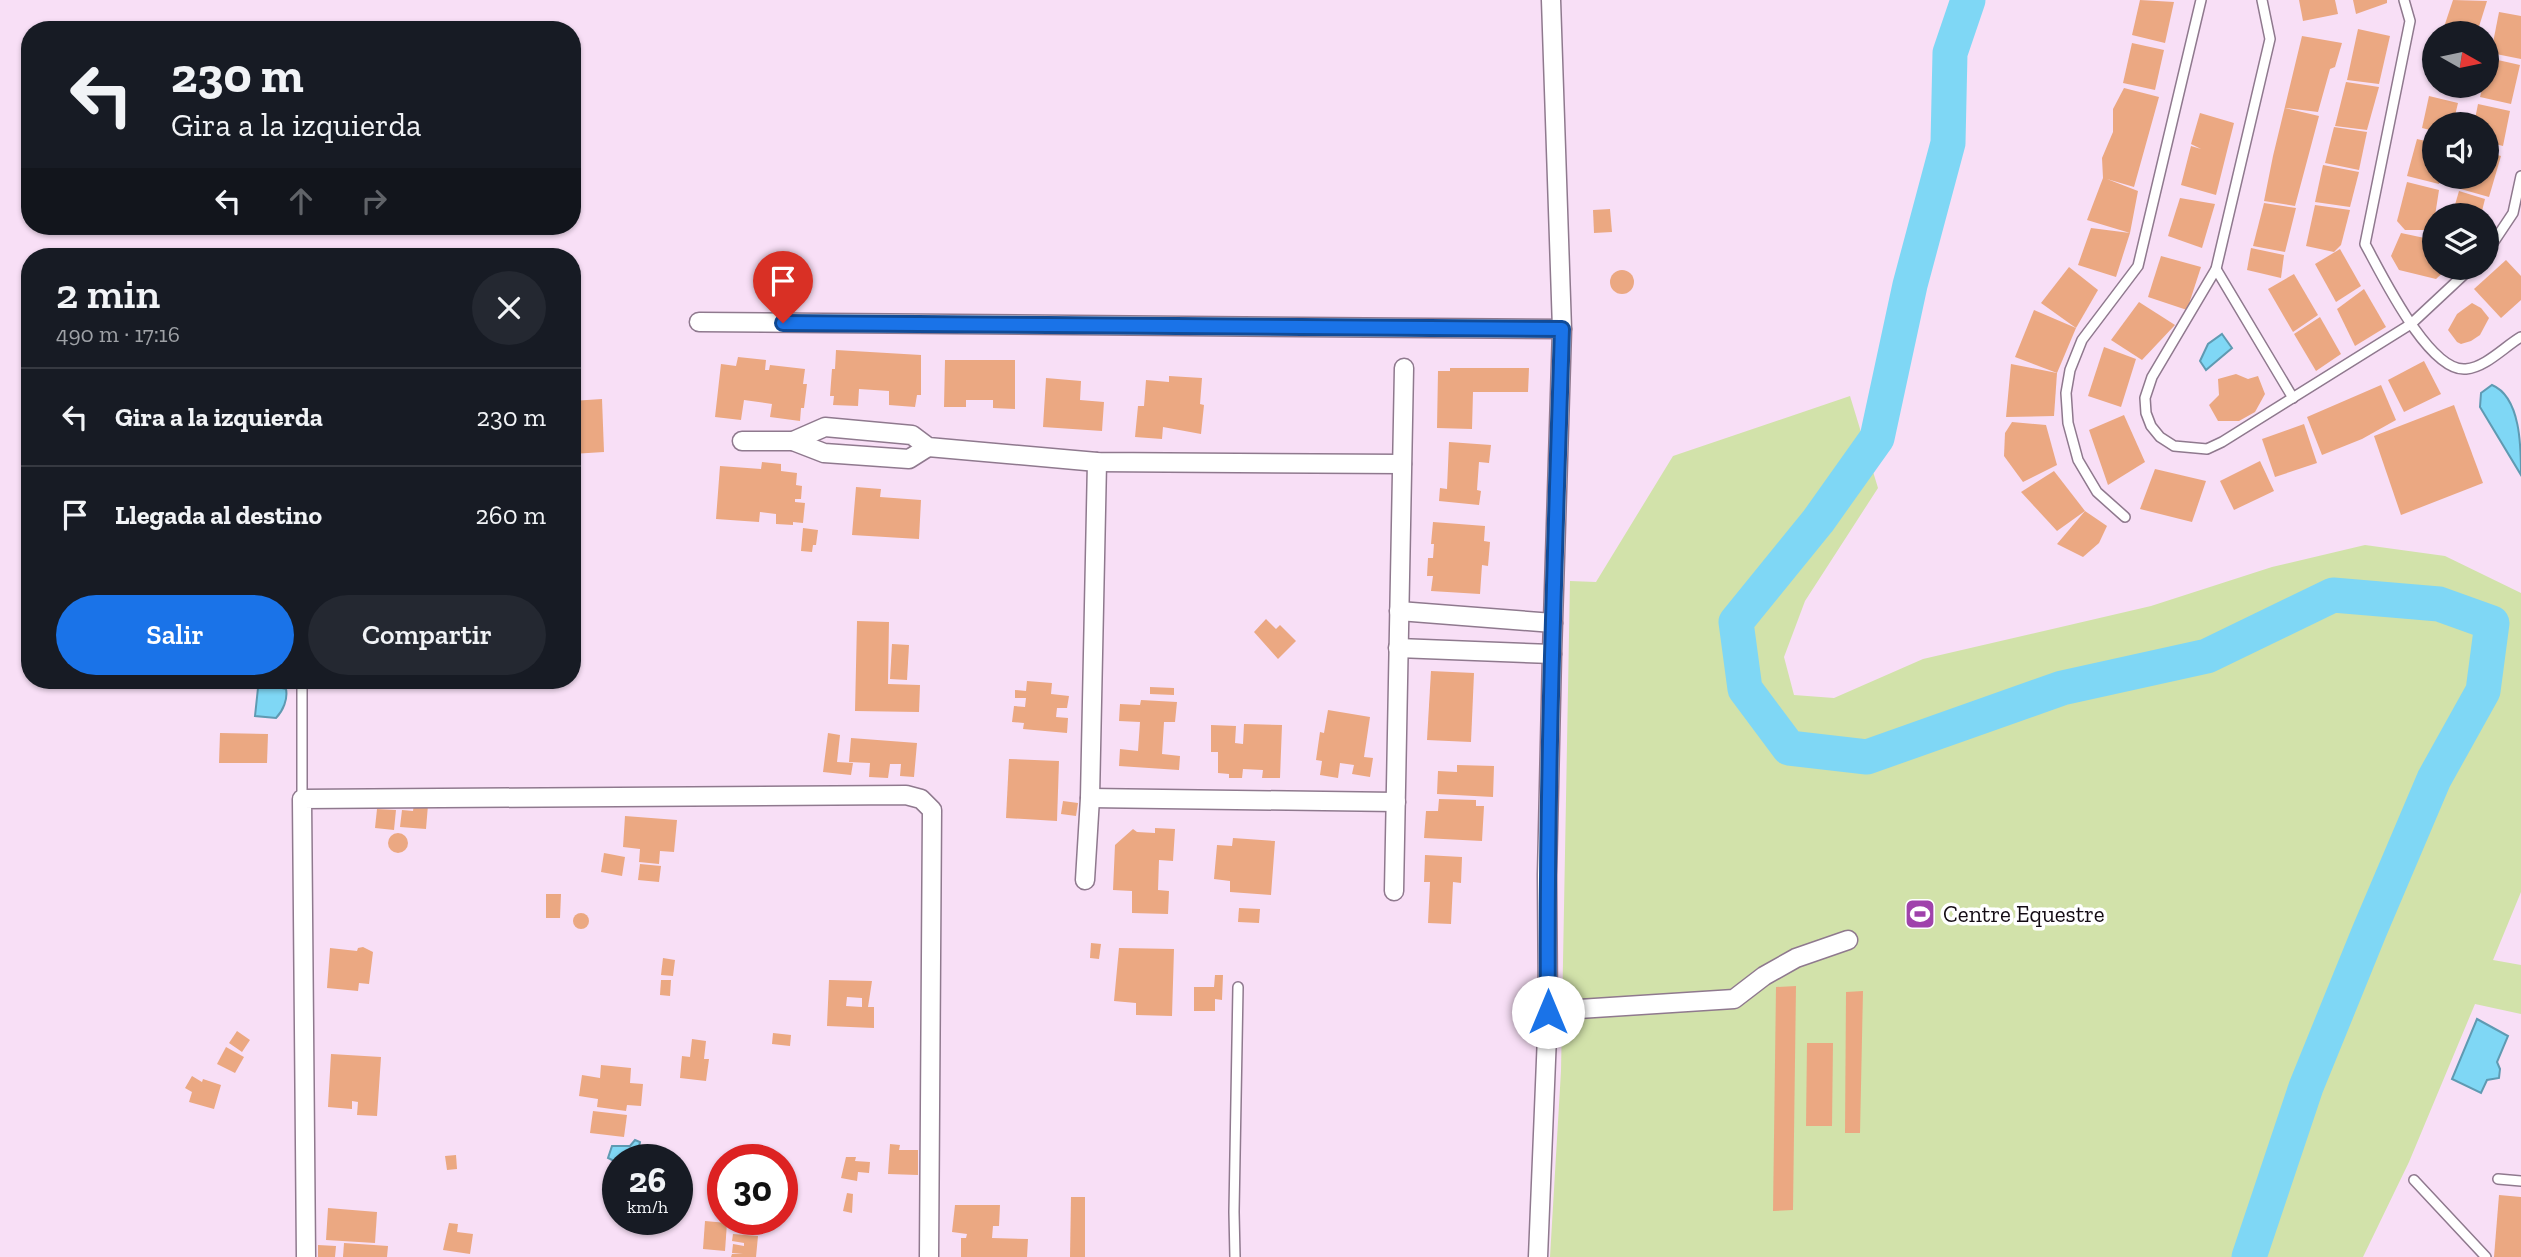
<!DOCTYPE html>
<html lang="es">
<meta charset="utf-8">
<style>
body{margin:0;font-family:"Zilla Slab",serif;background:#242831;color:#f1f3f6;height:100vh;display:flex;flex-direction:column;font-size:26px;white-space:nowrap}
*{box-sizing:border-box;margin:0}
p{font-size:23px;color:#9ea1a6}
.icon{flex:none;width:38px;height:38px;fill:none;stroke:currentColor;stroke-width:2;stroke-linecap:round;stroke-linejoin:round}
.map{position:relative;flex:1;overflow:hidden}
.panel{position:absolute;left:21px;top:248px;width:560px;height:441px;display:flex;flex-direction:column;background:#171b24;border-radius:28px;box-shadow:0 2px 5px #0004}
.panel>*{flex:none}
.guide{position:absolute;left:21px;top:21px;width:560px;height:214px;border-radius:28px;box-shadow:0 2px 5px #0004;background:#171b24;color:#f1f3f6;overflow:hidden}
.needle{width:46px;rotate:99deg}
.controls{position:absolute;left:2422px;top:21px;display:grid;gap:14px}
.controls a{display:grid;place-items:center;width:77px;height:77px;border-radius:50%;background:#171b24;box-shadow:0 2px 5px #0004;font-size:35px}
.speed{position:absolute;left:602px;top:1144px;display:flex;gap:14px;font-size:35px;font-weight:700;text-align:center}
.speed>*{display:grid;place-content:center;width:91px;height:91px;border-radius:50%;background:#171b24;box-shadow:0 2px 5px #0004;line-height:1}
.speed small{font-size:18px;font-weight:400}
.speed .limit{border:10px solid #d22;background:#fff;color:#111}
.pin{position:absolute;display:grid;place-items:center;width:60px;height:60px;color:#fff;margin:-72px -30px;border-radius:50% 50% 50% 0;rotate:-45deg;box-shadow:0 0 7px #0007}
.pin .icon{rotate:45deg}
.me{position:absolute;width:77px;margin:-38px;rotate:0deg;stroke-linejoin:round;filter:drop-shadow(0 0 5px #0008)}
.turn{display:flex;align-items:center;gap:24px;height:147px;padding:0 35px;font-size:32px}
.turn .icon{width:91px;height:91px;stroke-width:2.5}
.turn b{display:block;font-size:49px;line-height:60px}
.lanes{display:flex;align-items:center;height:66px;padding:0 35px;background:#0003;justify-content:center;gap:35px;direction:ltr}
.lanes .off{opacity:.35}
.round{display:grid;place-items:center;flex:none;width:74px;height:74px;border-radius:37px;background:#242831}
.headline{display:flex;align-items:center;justify-content:space-between;height:119px;padding:0 35px}
h1{font-size:42px;font-weight:600;line-height:52px}
.cta{display:flex;gap:14px;margin-top:auto;padding:14px 35px}
.cta a{flex:1;height:80px;border-radius:42px;background:#1a73e8;color:#fff;font-size:28px;font-weight:600;line-height:80px;text-align:center}
.cta a+a{background:#242831;color:#f1f3f6}
ul{padding:0;list-style:none}
li{display:flex;align-items:center;gap:21px;height:98px;padding:0 35px;border-top:2px solid #363941}
li div{flex:1}
li b{display:block;font-size:26px}
li em{font-style:normal}
.map>svg:first-child{display:block}
.green{fill:#d2e2aa}
.water{fill:#7fd7f5;stroke:#5f9ab2;stroke-width:2}
.lines{fill:none;stroke-linecap:round;stroke-linejoin:round}
.river{stroke:#7fd7f5;stroke-width:35}
.building{fill:#eba882;fill-rule:evenodd}
.lane-casing{stroke:#8f798e;stroke-width:12}
.street-casing{stroke:#8f798e;stroke-width:21}
.lane{stroke:#fff;stroke-width:9}
.street{stroke:#fff;stroke-width:18}
.route-casing{stroke:#114b97;stroke-width:18}
.route{stroke:#1a73e8;stroke-width:12}
.labels{text-anchor:middle;stroke-width:7;stroke-linejoin:round;paint-order:stroke}
.poi-label{font-size:23px;fill:#140c14;stroke:#fff;text-anchor:start}
</style>
<div class="map">
<svg width="2521" height="1257" viewBox="0 0 2521 1257">
<rect width="100%" height="100%" fill="#f8dff6"/>
<path class="green" d="M1850 396 1878 488 1805 601 1784 657 1794 695 1834 698 1923 659 2151 606 2272 567 2365 545 2445 556 2521 593V892L2493 960 2521 965V1014L2475 1004 2409 1162 2363 1257H1550L1561 1071 1570 581 1596 582 1673 456Z"/>
<g class="water">
<path d="M2222 334 2232 348 2206 370 2200 361 2208 344Z"/>
<path d="M2492 385C2521 397 2521 448 2521 475L2480 407 2481 393Z"/>
<path d="M270 685 286 689C288 699 283 711 276 718L255 716 258 688Z"/>
<path d="M2477 1019 2508 1036 2497 1062 2500 1069 2499 1078 2487 1080 2481 1093 2452 1079Z"/>
<path d="M635 1140 640 1142 639 1147 643 1150 642 1160H618V1163L608 1158 612 1146H630Z"/>
</g>
<g class="lines">
<path class="river" d="M1968 0 1950 53 1948 143 1910 285 1877 438 1818 521 1736 622 1745 689 1789 748 1867 757 2062 688 2207 656 2333 595 2439 604 2492 623 2483 691 2434 779 2369 932 2306 1087 2249 1257"/>
</g>
<g class="building">
<path d="M2140 0 2174 2 2165 43 2132 35Z"/>
<path d="M2299 0H2335L2338 14 2303 21Z"/>
<path d="M2353 0H2387V3L2356 14Z"/>
<path d="M2453 0 2487 1 2477 33H2442Z"/>
<path d="M2499 12 2521 16V59L2491 53Z"/>
<path d="M2358 29 2390 36 2379 84 2347 80Z"/>
<path d="M2302 36 2342 43 2335 67 2330 69 2318 112 2285 108 2319 116 2295 206 2264 201 2273 156Z"/>
<path d="M2132 43 2164 50 2155 90 2123 83Z"/>
<path d="M2489 58 2520 65 2511 104 2480 97 2483 86H2487Z"/>
<path d="M2346 82 2379 87 2367 130 2335 126Z"/>
<path d="M2124 88 2159 97 2134 187 2107 179 2138 191 2130 233 2116 277 2078 265 2091 228 2130 233 2087 220 2103 178 2102 158 2113 132V109Z"/>
<path d="M2429 96 2458 103 2453 124H2434V131L2422 128Z"/>
<path d="M2478 104 2510 111 2503 146 2487 142V124H2474Z"/>
<path d="M2200 113 2234 123 2216 195 2181 185 2191 146 2201 149 2191 144Z"/>
<path d="M2334 127 2367 132 2359 170 2325 163Z"/>
<path d="M2417 139 2434 143V177H2441L2439 184 2407 176Z"/>
<path d="M2487 152 2501 156 2489 197 2457 188 2460 177H2487Z"/>
<path d="M2323 165 2359 172 2350 207 2315 202Z"/>
<path d="M2407 182 2439 190 2434 222 2426 230H2405L2397 221Z"/>
<path d="M2459 191 2485 199 2481 215H2452Z"/>
<path d="M2180 198 2215 204 2202 248 2168 236Z"/>
<path d="M2264 203 2296 208 2285 252 2253 246Z"/>
<path d="M2315 205 2350 210 2341 245 2334 252 2306 246Z"/>
<path d="M1610 209 1612 232 1594 233 1593 210Z"/>
<path d="M2401 233 2434 240V268H2448L2436 279 2399 270 2391 256Z"/>
<path d="M2251 248 2284 255 2281 278 2247 270Z"/>
<path d="M2340 249 2361 286 2336 302 2315 264Z"/>
<path d="M2161 256 2201 267 2187 310 2148 297Z"/>
<path d="M2506 260 2521 276V300L2501 318 2474 289Z"/>
<path d="M2069 267 2098 290 2076 328 2041 303Z"/>
<circle cx="1622" cy="282" r="12"/>
<path d="M2294 274 2318 315 2293 332 2268 289Z"/>
<path d="M2364 289 2386 327 2355 346 2337 309Z"/>
<path d="M2139 302 2175 325 2142 360 2111 340Z"/>
<path d="M2472 303 2481 308 2489 318 2480 335 2471 341 2461 344 2457 342 2448 330 2457 314Z"/>
<path d="M2034 310 2076 328 2057 373 2015 357Z"/>
<path d="M2320 317 2341 354 2316 371 2294 334Z"/>
<path d="M2104 347 2136 359 2121 407 2088 396Z"/>
<path d="M836 350 921 355V395H917L915 407 889 405V391L859 389 858 406 833 405 834 396H830L832 369H835Z"/>
<path d="M738 357 766 360 765 370H769L770 365 805 369 803 384H807L804 408H801L800 421 770 417 772 404 744 400 741 420 715 417 721 364 736 366Z"/>
<path d="M945 360H1015V409L993 408V400H966V407H944Z"/>
<path d="M2424 361 2441 394 2404 412 2388 380Z"/>
<path d="M2011 364 2057 373 2054 416 2006 417Z"/>
<path d="M1450 368H1529L1528 392H1473L1472 429 1437 428 1438 371H1450Z"/>
<path d="M2236 374 2248 379 2258 376 2265 394 2255 412 2239 421H2218L2209 405 2219 395 2218 379Z"/>
<path d="M1169 376 1202 378 1200 404 1204 405 1201 434 1163 427 1162 439 1135 437 1138 406H1144L1146 380 1169 382Z"/>
<path d="M1046 378 1081 381 1080 400 1104 402 1102 431 1043 427Z"/>
<path d="M2381 385 2396 420 2362 439 2322 455 2307 417Z"/>
<path d="M602 399 604 452 572 454V401Z"/>
<path d="M2454 405 2483 483 2401 515 2374 436Z"/>
<path d="M2124 415 2145 462 2108 485 2089 430Z"/>
<path d="M2012 422 2046 425 2057 465 2023 482 2004 456 2005 433Z"/>
<path d="M2304 424 2317 463 2275 477 2262 439Z"/>
<path d="M1449 442 1491 445 1489 463 1479 462 1477 490 1481 491 1479 505 1439 501 1440 488 1447 489Z"/>
<path d="M2260 461 2274 491 2234 510 2220 481Z"/>
<path d="M762 462 781 464V471L797 473 796 485 802 486 801 499H795V502L805 503 803 523 793 522V525L776 524V514L760 512 759 522 716 519 720 466 761 469Z"/>
<path d="M2155 469 2206 481 2192 522 2140 509Z"/>
<path d="M2054 471 2085 511 2057 531 2021 492Z"/>
<path d="M856 487 881 489 880 497 921 500 919 539 852 535Z"/>
<path d="M2085 511 2107 526 2099 543 2083 557 2057 544Z"/>
<path d="M1433 522 1485 526 1484 541 1490 542 1488 566 1482 565 1480 594 1431 591 1433 576H1427L1428 558H1433L1434 544H1431Z"/>
<path d="M803 528 818 530 816 545H813L812 552 801 551Z"/>
<path d="M1266 619 1276 629 1280 625 1296 641 1278 659 1254 632Z"/>
<path d="M857 621 889 622 888 684 920 685 919 712 855 711Z"/>
<path d="M892 644 909 645 907 680 890 679Z"/>
<path d="M1431 671 1474 673 1471 742 1427 740Z"/>
<path d="M183 681H238L237 686 231 685V687L183 683Z"/>
<path d="M1027 681 1052 683 1051 694 1069 696 1067 708H1057L1056 717 1068 718 1067 733 1023 729 1024 723 1012 722 1014 706 1025 707 1026 698H1015V690L1026 691Z"/>
<path d="M1150 687 1174 688V695L1150 694Z"/>
<path d="M1141 700 1177 702 1175 722H1164L1162 754 1180 756 1179 770 1119 766 1120 749 1138 751 1140 722 1119 721 1120 704 1140 705Z"/>
<path d="M1328 710 1370 717 1364 757 1373 758 1370 777 1352 774 1354 765 1340 763 1338 778 1320 775 1322 761 1316 760 1320 732 1324 733Z"/>
<path d="M1244 724 1282 725 1280 778H1262L1263 770 1243 769 1242 778H1229V774L1218 773V752H1211V725L1236 726 1235 743 1243 744Z"/>
<path d="M220 733 268 734 267 763H219Z"/>
<path d="M828 733 840 735 837 762 853 763 851 775 823 772Z"/>
<path d="M851 738 917 743 914 777 900 776 901 764H890L888 778 869 777 870 763 849 762Z"/>
<path d="M1009 759 1059 761 1057 821 1006 818Z"/>
<path d="M1457 765 1494 766 1493 797 1437 794 1438 771 1457 772Z"/>
<path d="M1439 799 1476 800V806H1484L1482 841 1424 838 1426 811H1438Z"/>
<path d="M1063 801 1078 803 1076 816 1061 814Z"/>
<path d="M414 804 428 805 426 829 400 827 402 810 413 811Z"/>
<path d="M377 809 396 810 394 830 375 828Z"/>
<path d="M625 816 677 820 674 852 660 851 659 864 639 862 640 849 623 847Z"/>
<path d="M1155 828 1175 829 1173 861 1159 860 1158 890 1169 891 1168 914 1132 913V891L1113 890 1115 845 1133 829 1137 832 1155 833Z"/>
<circle cx="398" cy="843" r="10"/>
<path d="M1233 838 1275 841 1271 895 1230 892V881L1214 879 1217 845 1232 846Z"/>
<path d="M604 853 625 857 622 876 601 872Z"/>
<path d="M1425 855 1462 857 1461 883 1453 882 1451 924 1428 923 1430 882H1424Z"/>
<path d="M640 864 661 866 659 882 638 880Z"/>
<path d="M546 894H561L560 918H546Z"/>
<path d="M1239 908 1260 909 1259 923 1238 922Z"/>
<circle cx="581" cy="921" r="8"/>
<path d="M1091 943 1101 944 1099 959 1090 958Z"/>
<path d="M330 948 357 951 358 948 363 947 373 952 369 984 359 983 358 991 327 988Z"/>
<path d="M1119 948 1174 949 1172 1016 1136 1015V1003L1114 1001Z"/>
<path d="M663 958 675 960 673 976 661 975Z"/>
<path d="M1215 975H1223L1222 1000 1215 999V1011H1194V987H1214Z"/>
<path d="M661 980H671L670 996 660 995Z"/>
<path d="M829 980 872 981 868 1007H874V1028L827 1026ZM847 997 862 998V1007L846 1006Z"/>
<path d="M1796 986 1793 1210 1773 1211 1776 987Z"/>
<path d="M1863 991 1860 1133H1845L1846 992Z"/>
<path d="M237 1031 250 1040 242 1052 229 1043Z"/>
<path d="M773 1033 791 1035 790 1046 772 1044Z"/>
<path d="M692 1039 706 1041 704 1059H709L706 1081 680 1078 682 1056 690 1057Z"/>
<path d="M1807 1043H1833L1832 1126H1806Z"/>
<path d="M226 1047 244 1057 235 1073 217 1064Z"/>
<path d="M331 1054 381 1057 377 1116 357 1115 358 1102 352 1101V1109L328 1107Z"/>
<path d="M601 1065 631 1068 630 1083 643 1084 641 1106 627 1105 626 1111 597 1107 598 1099 579 1096 582 1075 600 1078Z"/>
<path d="M192 1076 202 1082 203 1079 221 1085 214 1109 189 1102 192 1092 185 1088Z"/>
<path d="M593 1111 627 1115 624 1137 590 1133Z"/>
<path d="M890 1144 900 1145 899 1150H918V1175L888 1174Z"/>
<path d="M456 1155 457 1169 447 1170 445 1156Z"/>
<path d="M846 1157H856L855 1161 870 1162 869 1173 858 1172 857 1181 841 1178Z"/>
<path d="M847 1193 853 1194 852 1213 843 1211Z"/>
<path d="M2499 1195 2521 1197V1257H2494Z"/>
<path d="M1071 1197H1085V1257H1070Z"/>
<path d="M955 1205H1000L999 1226H993L992 1238 1028 1239 1027 1257H961V1238H966L967 1234 952 1232Z"/>
<path d="M328 1208 377 1212 375 1243 326 1240Z"/>
<path d="M705 1221 727 1223 725 1251 703 1249Z"/>
<path d="M449 1223 458 1224 457 1232 473 1234 470 1254 443 1250Z"/>
<path d="M733 1234 758 1236 756 1257H731L732 1254H743L732 1253 733 1244 744 1246V1243L732 1241Z"/>
<path d="M344 1243 388 1246 387 1257H343Z"/>
<path d="M318 1245 336 1246 335 1257H318Z"/>
</g>
<g class="lines">
<g class="lane-casing">
<g id="lane">
<path d="M2262 0 2270 39 2216 269 2152 377 2145 398 2146 413 2151 426 2160 437 2174 446 2207 449 2222 442 2411 324 2471 268"/>
<path d="M2404 0 2410 21 2365 244C2381 273 2429 373 2466 369 2486 367 2504 347 2521 337"/>
<path d="M2487 252 2513 213 2521 176"/>
<path d="M2216 269 2293 398"/>
<path d="M2125 517 2097 492 2078 460 2068 423 2066 393 2070 370 2082 340 2138 266 2201 0"/>
<path d="M302 681V799"/>
<path d="M2498 1179 2521 1181"/>
<path d="M2414 1180 2486 1257"/>
<path d="M1235 1257 1234 1212 1238 987"/>
</g>
</g>
<g class="street-casing">
<g id="street">
<path d="M699 322 1562 329"/>
<path d="M742 441H793L825 427 912 435 928 447 1097 462 1402 464"/>
<path d="M793 441 824 453 909 459 928 447"/>
<path d="M1399 611 1553 623"/>
<path d="M1398 648 1552 654"/>
<path d="M1090 798 1396 802"/>
<path d="M1085 880 1090 798 1097 462"/>
<path d="M1394 891 1404 368"/>
<path d="M1548 1011 1734 999 1764 976 1796 958 1848 940"/>
<path d="M306 1257 302 799 906 795 921 799 932 810 929 1257"/>
<path d="M1538 1257 1548 1011 1547 875 1552 654 1562 329 1551 0"/>
</g>
</g>
<use href="#lane" class="lane"/>
<use href="#street" class="street"/>
</g>
<g class="lines">
<g class="route-casing">
<path id="route" d="M783 323 1562 329C1555 556 1546 784 1548 1012"/>
</g>
<use href="#route" class="route"/>
</g>
<defs>
<g id="stadium-square" transform="scale(1.575)"><rect x="-9" y="-9" width="18" height="18" rx="4" fill="#9f42ab" stroke="#fff"/><path d="M0-5a6.5 5 0 1 0 0 10a6.5 5 0 1 0 0-10ZM-3.5-1.8h7v3.6h-7Z" fill="#fff"/></g>
</defs>
<g fill-rule="evenodd">
<use href="#stadium-square" x="1920" y="914"/>
</g>
<g class="labels">
<g class="poi-label">
<text x="1943" y="922">Centre Equestre</text>
</g>
</g>
</svg>
<div class="controls">
<a><svg class="needle" viewBox="-14 -14 28 28"><path d="M0-13l5 13h-10z" fill="#e53935"/><path d="M0 13l5-13h-10z" fill="#9ea1a6"/></svg></a>
<a><svg class="icon" aria-label="sound" viewBox="0 0 24 24"><path d="M4 9h4l5-4v14l-5-4H4zM17 9q2 3 0 6"/></svg></a>
<a><svg class="icon" aria-label="layers" viewBox="0 0 24 24"><path d="M12 4l9 5-9 5-9-5zM3 14l9 5 9-5"/></svg></a>
</div>
<div class="speed"><div>26<small>km/h</small></div><div class="limit">30</div></div>
<div class="pin" style="left:783px;top:323px;background:#d93025"><svg class="icon" aria-label="arrive" viewBox="0 0 24 24"><path d="M6 21V4h12l-3 4 3 4H6"/></svg></div>
<svg class="me" style="left:1548px;top:1012px" viewBox="-20 -20 40 40"><circle r="19" fill="#fff"/><path d="M0-13L10 11 0 6-10 11z" fill="#1a73e8"/></svg>
<div class="guide">
<div class="turn"><svg class="icon" aria-label="left" viewBox="0 0 24 24"><path d="M17 20v-9H6M10 6l-5 5 5 5"/></svg><div><b>230 m</b>Gira a la izquierda</div></div>
<div class="lanes"><svg class="icon" aria-label="left" viewBox="0 0 24 24"><path d="M17 20v-9H6M10 6l-5 5 5 5"/></svg><svg class="icon off" aria-label="ahead" viewBox="0 0 24 24"><path d="M12 20V5M6 11l6-6 6 6"/></svg><svg class="icon off" aria-label="right" viewBox="0 0 24 24"><path d="M7 20v-9h11M14 6l5 5-5 5"/></svg></div>
</div>
<section class="panel">
<div class="headline"><div><h1>2 min</h1><p>490 m · 17:16</p></div><a class="round"><svg class="icon" aria-label="close" viewBox="0 0 24 24"><path d="M6 6l12 12M18 6L6 18"/></svg></a></div>
<ul>
<li><svg class="icon" aria-label="left" viewBox="0 0 24 24"><path d="M17 20v-9H6M10 6l-5 5 5 5"/></svg><div><b>Gira a la izquierda</b></div><em>230 m</em></li>
<li><svg class="icon" aria-label="arrive" viewBox="0 0 24 24"><path d="M6 21V4h12l-3 4 3 4H6"/></svg><div><b>Llegada al destino</b></div><em>260 m</em></li>
</ul>
<div class="cta"><a>Salir</a><a>Compartir</a></div>
</section>
</div>
